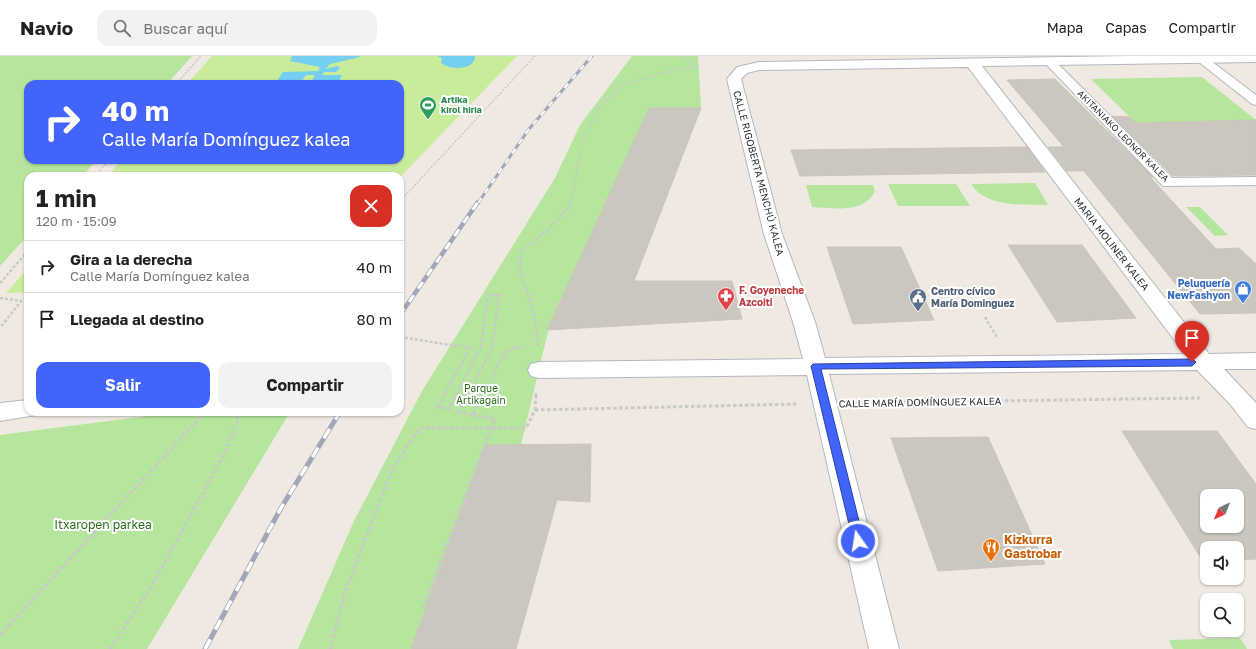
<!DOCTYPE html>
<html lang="es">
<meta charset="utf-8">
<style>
body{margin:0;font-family:"Golos Text",sans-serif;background:#f2f2f2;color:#222;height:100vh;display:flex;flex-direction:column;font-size:15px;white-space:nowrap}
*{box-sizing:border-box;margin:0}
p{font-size:13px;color:#767676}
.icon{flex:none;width:22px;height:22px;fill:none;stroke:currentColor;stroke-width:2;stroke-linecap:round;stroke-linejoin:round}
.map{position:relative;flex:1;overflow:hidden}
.drawer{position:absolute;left:24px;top:116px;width:380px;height:244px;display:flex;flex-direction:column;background:#fff;border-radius:12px;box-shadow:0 1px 3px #0004}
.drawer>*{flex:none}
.guide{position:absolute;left:24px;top:24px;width:380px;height:84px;border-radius:12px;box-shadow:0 1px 3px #0004;background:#4264fb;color:#fff;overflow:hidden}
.needle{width:26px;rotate:223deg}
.controls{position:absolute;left:1200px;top:433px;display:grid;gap:8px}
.controls a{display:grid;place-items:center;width:44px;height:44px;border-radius:8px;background:#fff;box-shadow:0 1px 3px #0004;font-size:20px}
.pin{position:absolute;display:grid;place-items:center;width:34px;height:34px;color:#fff;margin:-41px -17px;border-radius:50% 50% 50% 0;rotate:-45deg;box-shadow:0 0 4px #0007}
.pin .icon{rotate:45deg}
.me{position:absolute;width:44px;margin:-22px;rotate:347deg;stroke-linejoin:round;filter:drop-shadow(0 0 3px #0008)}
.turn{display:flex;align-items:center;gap:14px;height:84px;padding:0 12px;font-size:18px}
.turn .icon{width:52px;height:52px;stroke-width:2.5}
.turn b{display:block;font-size:28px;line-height:34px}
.round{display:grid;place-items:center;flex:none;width:42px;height:42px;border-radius:12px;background:#f2f2f2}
.head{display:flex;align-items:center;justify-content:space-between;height:68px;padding:0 12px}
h1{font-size:24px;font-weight:700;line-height:30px}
.cta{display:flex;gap:8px;margin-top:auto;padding:8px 12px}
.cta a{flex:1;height:46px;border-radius:12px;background:#4264fb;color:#fff;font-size:16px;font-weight:700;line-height:46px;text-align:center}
.cta a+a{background:#f2f2f2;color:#222}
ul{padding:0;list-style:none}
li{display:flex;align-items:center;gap:12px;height:52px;padding:0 12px;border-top:1px solid #e0e0e0}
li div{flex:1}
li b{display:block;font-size:15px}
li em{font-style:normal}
header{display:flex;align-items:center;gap:24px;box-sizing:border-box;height:56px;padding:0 20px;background:#fff;border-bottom:1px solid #e0e0e0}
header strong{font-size:19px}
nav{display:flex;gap:22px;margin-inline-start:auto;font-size:14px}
.search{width:280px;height:36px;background:#f2f2f2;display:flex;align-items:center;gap:10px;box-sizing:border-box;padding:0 14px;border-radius:12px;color:#767676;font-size:15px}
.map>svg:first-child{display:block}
.green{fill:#b6e59e}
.pitch{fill:#c9ec9a}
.water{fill:#75cff0}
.building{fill:#cbc7bf;stroke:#cbc5ba;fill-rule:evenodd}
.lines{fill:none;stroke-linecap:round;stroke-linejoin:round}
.pedestrian-casing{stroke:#b4b7c1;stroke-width:2}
.minor-casing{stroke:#b4b7c1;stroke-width:2}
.path-far2{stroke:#c9c9c9;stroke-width:1.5;stroke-dasharray:2 1.5;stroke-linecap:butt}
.path-far1{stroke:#c9c9c9;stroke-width:2.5;stroke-dasharray:3 2;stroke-linecap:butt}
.path{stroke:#c9c9c9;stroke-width:3;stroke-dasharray:3.5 2.5;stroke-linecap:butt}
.pedestrian{fill:#fff;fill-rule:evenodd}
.minor{fill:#fff;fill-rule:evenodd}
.rail-far2-casing{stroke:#a3a6b8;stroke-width:3}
.rail-far1-casing{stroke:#a3a6b8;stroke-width:4.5}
.rail-casing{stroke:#a3a6b8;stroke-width:5}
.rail-far2{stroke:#fff;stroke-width:2;stroke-dasharray:6;stroke-linecap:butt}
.rail-far1{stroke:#fff;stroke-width:3;stroke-dasharray:8;stroke-linecap:butt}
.rail{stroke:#fff;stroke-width:3.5;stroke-dasharray:11;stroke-linecap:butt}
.route{fill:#4264fb;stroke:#2b41a3}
.labels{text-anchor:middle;stroke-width:4;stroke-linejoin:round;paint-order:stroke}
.far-leisure-label{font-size:9px;font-weight:bold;fill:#27864d;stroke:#fff;text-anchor:start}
.far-street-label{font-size:9px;fill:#2e2e2e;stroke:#fff}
.street-label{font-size:10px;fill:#2e2e2e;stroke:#fff}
.shop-label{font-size:10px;font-weight:bold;fill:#366cbe;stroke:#fff;text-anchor:end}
.health-label{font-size:10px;font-weight:bold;fill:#be3a42;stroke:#fff;text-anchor:start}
.service-label{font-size:10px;font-weight:bold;fill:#4e5e75;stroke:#fff;text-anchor:start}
.park-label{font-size:10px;fill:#2c6e1b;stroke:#fff}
.near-park-label{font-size:12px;fill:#2c6e1b;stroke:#fff}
.near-food-label{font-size:12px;font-weight:bold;fill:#c56008;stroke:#fff;text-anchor:start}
</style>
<header>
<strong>Navio</strong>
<div class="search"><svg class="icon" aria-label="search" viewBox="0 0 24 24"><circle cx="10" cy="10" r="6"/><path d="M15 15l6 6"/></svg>Buscar aquí</div>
<nav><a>Mapa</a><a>Capas</a><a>Compartir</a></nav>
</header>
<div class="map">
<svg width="1256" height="593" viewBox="0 0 1256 593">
<rect width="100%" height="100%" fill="#efe9e1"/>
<g class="green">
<path d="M0 0H192L167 28H28V104H97L82 120H28V179L0 210Z"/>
<path d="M632 0H698L701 52 649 53 550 267 521 389H485L411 593H298L354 465 422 335 555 122 580 69Z"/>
<path d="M1202 21 1256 64 1136 67 1091 23Z"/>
<path d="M1035 127 1048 149C1027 148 1001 151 982 139 978 137 974 132 971 128Z"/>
<path d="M888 128H956L970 150H898Z"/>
<path d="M806 129H873L875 135C864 158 834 152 812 151Z"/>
<path d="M1186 151H1200L1228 179 1215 180Z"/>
<path d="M178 356H290L147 593H0V379Z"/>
<path d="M1240 582 1247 593H1173L1169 584Z"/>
</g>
<g class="pitch">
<path d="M212 0H517L400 121V120H108L121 104H400V28H187Z"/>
<path d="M28 212V236L6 237Z"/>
</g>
<g class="water">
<path d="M292 0H359L360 1 330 8 325 13 337 10 340 12 336 16H324L322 19H342L338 28H310L315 19H306L300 28H275L283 16 318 15 320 11 290 5Z"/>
<path d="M437 0H475C475 15 449 14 441 7L442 2Z"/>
</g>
<g class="building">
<path d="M1055 23 1153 121H1150L1216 193 1239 192 1256 208V257L1200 258 1084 115H1067L1048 91H1064L1007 24Z"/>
<path d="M649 52H701L634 225H732L742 263 547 274Z"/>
<path d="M1112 60 1130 61 1136 67 1256 64V119L1173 120Z"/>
<path d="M1027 91 1045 116 800 120 791 94Z"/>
<path d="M1008 189H1082L1136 262 1057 266Z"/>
<path d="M827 191H901L934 264 853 268Z"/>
<path d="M1122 375H1217L1256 428V503L1237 504V492H1207V507H1204ZM1207 440H1237V470H1207Z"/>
<path d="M988 381 1045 508 938 515 891 382Z"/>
<path d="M591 388 590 446 557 444 516 593H411L485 389Z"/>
</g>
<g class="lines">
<g class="pedestrian-casing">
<g id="pedestrian">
<path d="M1203 1 1207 2 1256 39V49L1252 48 1199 6 1197 4Z"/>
<path d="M1050 2 1054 4 1172 122 1256 121V129L1163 130 1046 8 1044 6Z"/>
</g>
</g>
<g class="minor-casing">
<g id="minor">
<path d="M1129 0H1256V6L982 10 1209 298 1256 297V313H1224L1256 347V373L1248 371 1230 348 1197 314 829 318 899 593H869L807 319 539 322 531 320 528 314 531 308 539 306 803 303 793 266 764 178 727 23 737 11 759 6ZM968 11 1185 298 825 302 815 266 782 178 741 23 747 17 759 14Z"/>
<path d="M28 344V356H38L36 359 0 365V347Z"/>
</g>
</g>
<g class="path-far2">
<path d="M682 0 694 11"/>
<path d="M176 28 201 0"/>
<path d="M95 120 109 104"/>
<path d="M400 145 535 0"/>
<path d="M571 147 582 87 600 50 623 29 656 18 695 11"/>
</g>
<g class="path-far1">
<path d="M0 227 28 195"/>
<path d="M0 242 21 245 0 272"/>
<path d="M985 261 998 283"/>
<path d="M400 281 470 292 444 339"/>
<path d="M538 290 537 276 529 240 520 217 521 195 548 174 570 150 571 146"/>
<path d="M456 339 481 291 488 239H499L492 292 468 339"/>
<path d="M483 339 503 300 513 292 526 291"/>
<path d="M536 339V337"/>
</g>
<g class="path">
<path d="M445 338 438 351 449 353 457 338"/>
<path d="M468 338 459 356 473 359 484 338"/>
<path d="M855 347 1200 342"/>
<path d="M535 354 798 348"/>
<path d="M423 552 495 363 473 359"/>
<path d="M0 579 205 356"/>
<path d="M110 593 154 526 222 402 238 364 236 356"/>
<path d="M330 593 344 539 393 411 420 372H526L535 354 536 338"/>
</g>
<use href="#pedestrian" class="pedestrian"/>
<use href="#minor" class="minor"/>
<g class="rail-far2-casing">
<path id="rail-far2" d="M478 147 529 73 592 0"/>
</g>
<g class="rail-far1-casing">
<path id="rail-far1" d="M400 259 478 146"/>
</g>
<g class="rail-casing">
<path id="rail" d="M205 593 281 452 340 356"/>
</g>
<use href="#rail-far2" class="rail-far2"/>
<use href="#rail-far1" class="rail-far1"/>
<use href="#rail" class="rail"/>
</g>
<path class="route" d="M1192 303 1196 306 1192 310 821 313 864 485 862 489 858 490 854 489 811 310 813 308Z"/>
<defs>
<g id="stadium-pin" transform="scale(0.9)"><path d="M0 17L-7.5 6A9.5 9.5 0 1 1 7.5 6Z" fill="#2e9e5b" stroke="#fff"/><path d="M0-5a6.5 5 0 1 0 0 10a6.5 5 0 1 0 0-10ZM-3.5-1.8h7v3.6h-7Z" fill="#fff"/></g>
<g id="shop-pin" transform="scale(0.9)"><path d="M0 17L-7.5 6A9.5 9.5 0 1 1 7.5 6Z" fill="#3f7fe0" stroke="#fff"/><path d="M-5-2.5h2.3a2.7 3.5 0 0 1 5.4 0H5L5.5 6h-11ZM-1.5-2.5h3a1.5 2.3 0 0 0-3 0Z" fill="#fff"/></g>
<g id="pharmacy-pin" transform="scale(0.9)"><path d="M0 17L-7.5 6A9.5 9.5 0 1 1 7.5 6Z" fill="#e0444e" stroke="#fff"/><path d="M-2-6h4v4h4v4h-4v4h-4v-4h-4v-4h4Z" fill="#fff"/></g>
<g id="civic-pin" transform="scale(0.9)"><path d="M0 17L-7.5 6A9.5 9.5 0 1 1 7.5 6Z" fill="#5c6f8a" stroke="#fff"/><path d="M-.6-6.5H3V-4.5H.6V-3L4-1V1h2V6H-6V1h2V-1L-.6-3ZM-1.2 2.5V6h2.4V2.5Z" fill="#fff"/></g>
<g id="restaurant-pin" transform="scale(0.9)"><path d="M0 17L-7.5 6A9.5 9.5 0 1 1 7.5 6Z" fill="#e8710a" stroke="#fff"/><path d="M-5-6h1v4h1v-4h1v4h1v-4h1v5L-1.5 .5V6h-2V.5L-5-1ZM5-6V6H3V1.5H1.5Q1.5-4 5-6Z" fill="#fff"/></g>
</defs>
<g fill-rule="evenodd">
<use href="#stadium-pin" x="428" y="49"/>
<use href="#shop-pin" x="1243" y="233"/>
<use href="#pharmacy-pin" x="726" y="240"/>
<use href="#civic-pin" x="918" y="241"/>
<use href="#restaurant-pin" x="991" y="491"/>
</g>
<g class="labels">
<g class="far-leisure-label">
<text x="441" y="47">Artika<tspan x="441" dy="10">kirol hiria</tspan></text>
</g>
<g class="far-street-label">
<text transform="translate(1123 80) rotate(45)" y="3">AKITANIAKO LEONOR KALEA</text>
</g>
<g class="street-label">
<text transform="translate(759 117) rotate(75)" y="4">CALLE RIGOBERTA MENCHÚ KALEA</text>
<text transform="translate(1112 188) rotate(52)" y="4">MARIA MOLINER KALEA</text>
<text transform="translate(920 346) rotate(-1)" y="4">CALLE MARÍA DOMÍNGUEZ KALEA</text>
</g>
<g class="shop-label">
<text x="1230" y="231">Peluquería<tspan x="1230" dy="12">NewFashyon</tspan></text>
</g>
<g class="health-label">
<text x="739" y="238">F. Goyeneche<tspan x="739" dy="12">Azcoiti</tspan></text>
</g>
<g class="service-label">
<text x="931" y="239">Centro cívico<tspan x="931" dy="12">María Dominguez</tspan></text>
</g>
<g class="park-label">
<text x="481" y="336">Parque<tspan x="481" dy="12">Artikagain</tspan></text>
</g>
<g class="near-park-label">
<text x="103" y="473">Itxaropen parkea</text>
</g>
<g class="near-food-label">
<text x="1004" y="488">Kizkurra<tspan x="1004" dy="14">Gastrobar</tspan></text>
</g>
</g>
</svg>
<div class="controls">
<a><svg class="needle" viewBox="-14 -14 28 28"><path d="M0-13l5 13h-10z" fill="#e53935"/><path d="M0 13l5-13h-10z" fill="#767676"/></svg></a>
<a><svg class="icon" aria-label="sound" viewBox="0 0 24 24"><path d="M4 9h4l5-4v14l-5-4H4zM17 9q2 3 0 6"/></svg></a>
<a><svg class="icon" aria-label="search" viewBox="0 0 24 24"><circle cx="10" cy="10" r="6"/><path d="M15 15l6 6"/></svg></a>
</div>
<div class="pin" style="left:1192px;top:306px;background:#d93025"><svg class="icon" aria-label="arrive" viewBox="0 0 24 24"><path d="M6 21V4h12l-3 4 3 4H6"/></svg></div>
<svg class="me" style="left:858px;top:485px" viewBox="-20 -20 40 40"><circle r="17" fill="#4264fb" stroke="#fff" stroke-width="3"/><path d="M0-11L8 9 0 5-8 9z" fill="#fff"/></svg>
<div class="guide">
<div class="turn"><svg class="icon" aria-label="right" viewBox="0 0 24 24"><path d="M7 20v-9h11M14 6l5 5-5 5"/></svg><div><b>40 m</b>Calle María Domínguez kalea</div></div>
</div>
<section class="drawer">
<div class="head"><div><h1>1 min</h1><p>120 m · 15:09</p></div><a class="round" style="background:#d93025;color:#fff"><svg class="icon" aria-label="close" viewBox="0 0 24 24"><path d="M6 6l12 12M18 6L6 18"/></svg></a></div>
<ul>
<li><svg class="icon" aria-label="right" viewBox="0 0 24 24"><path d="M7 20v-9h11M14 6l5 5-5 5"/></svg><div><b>Gira a la derecha</b><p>Calle María Domínguez kalea</p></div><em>40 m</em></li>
<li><svg class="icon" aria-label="arrive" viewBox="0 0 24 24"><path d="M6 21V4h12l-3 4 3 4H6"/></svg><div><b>Llegada al destino</b></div><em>80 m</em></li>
</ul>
<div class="cta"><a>Salir</a><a>Compartir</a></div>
</section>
</div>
